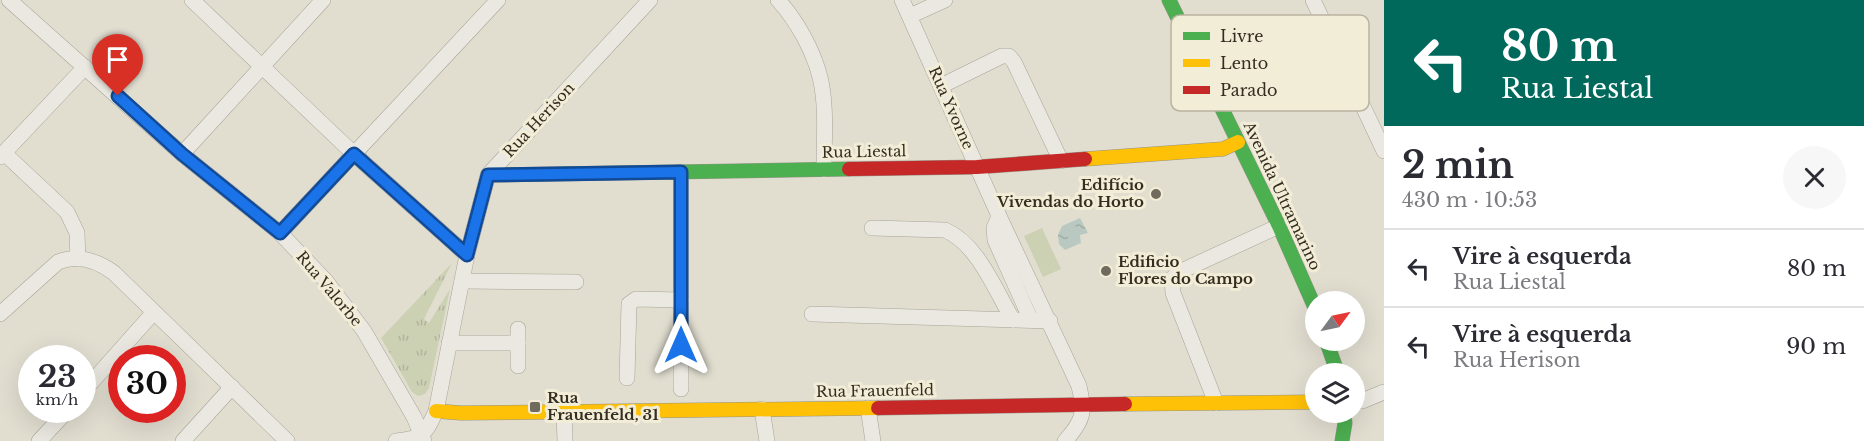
<!DOCTYPE html>
<html lang="pt">
<meta charset="utf-8">
<style>
body{margin:0;font-family:"Libre Baskerville",serif;background:#f7f7f7;color:#2b2b33;height:100vh;display:flex;flex-direction:column;font-size:22px;white-space:nowrap}
*{box-sizing:border-box;margin:0}
p{font-size:20px;color:#7c7c81}
.icon{flex:none;width:33px;height:33px;fill:none;stroke:currentColor;stroke-width:2;stroke-linecap:round;stroke-linejoin:round}
.map{position:relative;flex:1;overflow:hidden}
.sheet{display:flex;flex-direction:column;background:#fff;width:480px}
.sheet>*{flex:none}
.hud{background:#00695c;color:#fff;overflow:hidden}
.needle{width:39px;rotate:57deg}
.controls{position:absolute;left:1305px;top:291px;display:grid;gap:12px}
.controls a{display:grid;place-items:center;width:60px;height:60px;border-radius:50%;background:#fff;box-shadow:0 6px 24px #0002;font-size:30px}
.speed{position:absolute;left:18px;top:345px;display:flex;gap:12px;font-size:30px;font-weight:700;text-align:center}
.speed>*{display:grid;place-content:center;width:78px;height:78px;border-radius:50%;background:#fff;box-shadow:0 6px 24px #0002;line-height:1}
.speed small{font-size:15px;font-weight:400}
.speed .limit{border:9px solid #d22;background:#fff;color:#111}
.pin{position:absolute;display:grid;place-items:center;width:51px;height:51px;color:#fff;margin:-62px -26px;border-radius:50% 50% 50% 0;rotate:-45deg;box-shadow:0 0 6px #0007}
.pin .icon{rotate:45deg}
.me{position:absolute;width:66px;margin:-33px;rotate:0deg;stroke-linejoin:round;filter:drop-shadow(0 0 4px #0008)}
.turn{display:flex;align-items:center;gap:21px;height:126px;padding:0 18px;font-size:27px}
.turn .icon{width:78px;height:78px;stroke-width:2.5}
.turn b{display:block;font-size:42px;line-height:51px}
.round{display:grid;place-items:center;flex:none;width:63px;height:63px;border-radius:32px;background:#f7f7f7}
.summary{display:flex;align-items:center;justify-content:space-between;height:102px;padding:0 18px}
h1{font-size:36px;font-weight:700;line-height:45px}
ul{padding:0;list-style:none}
li{display:flex;align-items:center;gap:18px;height:78px;padding:0 18px;border-top:2px solid #e1e1e2}
li div{flex:1}
li b{display:block;font-size:22px}
li em{font-style:normal}
main{display:flex;flex:1;min-height:0}
.map>svg:first-child{display:block}
.grass{fill:url(#grass-tufts)}
.pitch{fill:#cdd1b4}
.water{fill:url(#water-ripples)}
.lines{fill:none;stroke-linecap:round;stroke-linejoin:round}
.street-casing{stroke:#a7a398;stroke-width:16}
.fast-casing{stroke:#979388;stroke-width:15}
.slow-casing{stroke:#979388;stroke-width:15}
.jam-casing{stroke:#979388;stroke-width:15}
.street{stroke:#eae8e0;stroke-width:15}
.fast{stroke:#4caf50;stroke-width:14}
.slow{stroke:#ffc107;stroke-width:14}
.jam{stroke:#c62828;stroke-width:14}
.route-casing{stroke:#114b97;stroke-width:15}
.route{stroke:#1a73e8;stroke-width:10}
.poi-dot{fill:#716b5e;stroke:#f2edd7;stroke-width:2}
.labels{text-anchor:middle;stroke-width:6;stroke-linejoin:round;paint-order:stroke}
.street-label{font-size:15px;fill:#352d21;stroke:#f2edd7}
.poi-label{font-size:15px;font-weight:bold;fill:#352d21;stroke:#f2edd7;text-anchor:start}
.key{fill:#f2edd7;stroke:#b9b3a0;stroke-width:1.5}
.key-label{font-size:16px;fill:#352d21}
</style>
<main>
<div class="map">
<svg width="1384" height="441" viewBox="0 0 1384 441">
<defs>
<pattern id="grass-tufts" width="24" height="20" patternUnits="userSpaceOnUse" patternTransform="scale(1.5)"><rect width="24" height="20" fill="#cdd1b4"/><path d="M3 7l-1-3M5 7V3M7 7l1-3M15 17l-1-3M17 17v-4M19 17l1-3" fill="none" stroke="#b1b49a"/></pattern>
<pattern id="water-ripples" width="26" height="14" patternUnits="userSpaceOnUse" patternTransform="scale(1.5)"><rect width="26" height="14" fill="#b9c8c1"/><path d="M2 4q2-2 4 0t4 0M15 11q2-2 4 0t4 0" fill="none" stroke="#a0aca6"/></pattern>
</defs>
<rect width="100%" height="100%" fill="#e1ded0"/>
<path class="grass" d="M452 263 424 319 429 323 450 289 429 388 425 394 418 396 412 392 381 338Z"/>
<path class="pitch" d="M1042 228 1061 269 1043 277 1024 236Z"/>
<path class="water" d="M1080 218 1088 233 1080 235 1081 243 1065 250 1059 244 1058 235 1062 226Z"/>
<g class="lines">
<g class="street-casing">
<g id="street">
<path d="M9 0 182 154 280 233 326 281 364 331 414 417 424 441"/>
<path d="M192 0 354 154 467 255"/>
<path d="M778 0C797 21 813 50 820 77 827 106 824 139 824 169"/>
<path d="M902 0 999 216 1079 386C1085 412 1084 420 1065 441"/>
<path d="M1313 0 1384 151"/>
<path d="M910 16 945 0"/>
<path d="M941 86 1002 56H1009L1014 62 1061 161"/>
<path d="M4 153 67 212 77 233 78 259"/>
<path d="M182 154 323 0"/>
<path d="M0 157 85 67"/>
<path d="M681 172V389"/>
<path d="M999 216 994 228 995 240 1031 320"/>
<path d="M872 228 945 230C978 244 995 290 1013 320"/>
<path d="M280 233 498 0"/>
<path d="M462 281 576 282"/>
<path d="M0 314 58 262C78 254 98 261 114 273L287 441"/>
<path d="M812 314 1050 321"/>
<path d="M518 329V366"/>
<path d="M449 343H518"/>
<path d="M627 378 629 304 636 299 681 300"/>
<path d="M82 393 154 312"/>
<path d="M1354 401H1362L1384 392"/>
<path d="M1216 403 1173 293 1172 279 1177 273 1279 226"/>
<path d="M868 408 873 441"/>
<path d="M762 409 767 441"/>
<path d="M564 412 565 441"/>
<path d="M39 441 68 410"/>
<path d="M183 441 232 387"/>
<path d="M396 441C423 438 425 435 436 411L467 255 488 175 650 0"/>
</g>
</g>
<g class="fast-casing">
<g id="fast">
<path d="M1169 0 1279 226 1316 310"/>
<path d="M488 175 849 169"/>
<path d="M1326 340 1338 374"/>
<path d="M1342 441 1345 423 1344 412"/>
</g>
</g>
<g class="slow-casing">
<g id="slow">
<path d="M1085 159 1223 149 1238 142"/>
<path d="M1125 404 1316 402"/>
<path d="M436 411 461 413 878 408"/>
</g>
</g>
<g class="jam-casing">
<g id="jam">
<path d="M849 169 977 167 1085 159"/>
<path d="M878 408 1125 404"/>
</g>
</g>
<use href="#street" class="street"/>
<use href="#fast" class="fast"/>
<use href="#slow" class="slow"/>
<use href="#jam" class="jam"/>
</g>
<g class="lines">
<g class="route-casing">
<path id="route" d="M118 96 182 154 280 233 354 154 467 255 488 175 681 172V345"/>
</g>
<use href="#route" class="route"/>
</g>
<g class="poi-dot">
<circle cx="1156" cy="194" r="6"/>
<circle cx="1106" cy="271" r="6"/>
<rect x="529" y="401" width="12" height="12" rx="3"/>
</g>
<g class="labels">
<g class="street-label">
<text transform="translate(951 108) rotate(66)" y="5">Rua Yvorne</text>
<text transform="translate(539 120) rotate(-47)" y="5">Rua Herison</text>
<text transform="translate(864 152) rotate(-1)" y="5">Rua Liestal</text>
<text transform="translate(1282 196) rotate(65)" y="5">Avenida Ultramarino</text>
<text transform="translate(329 289) rotate(50)" y="5">Rua Valorbe</text>
<text transform="translate(875 391) rotate(-1)" y="5">Rua Frauenfeld</text>
</g>
<g class="poi-label">
<text x="1144" y="190" text-anchor="end">Edifício<tspan x="1144" dy="17">Vivendas do Horto</tspan></text>
<text x="1118" y="267">Edificio<tspan x="1118" dy="17">Flores do Campo</tspan></text>
<text x="547" y="403">Rua<tspan x="547" dy="17">Frauenfeld, 31</tspan></text>
</g>
</g>
<rect x="1171" y="15" width="198" height="96" rx="9" class="key"/>
<rect x="1183" y="32" width="27" height="8" fill="#4caf50"/>
<rect x="1183" y="59" width="27" height="8" fill="#ffc107"/>
<rect x="1183" y="86" width="27" height="8" fill="#c62828"/>
<g class="key-label">
<text x="1220" y="42">Livre</text>
<text x="1220" y="69">Lento</text>
<text x="1220" y="96">Parado</text>
</g>
</svg>
<div class="controls">
<a><svg class="needle" viewBox="-14 -14 28 28"><path d="M0-13l5 13h-10z" fill="#e53935"/><path d="M0 13l5-13h-10z" fill="#7c7c81"/></svg></a>
<a><svg class="icon" aria-label="layers" viewBox="0 0 24 24"><path d="M12 4l9 5-9 5-9-5zM3 14l9 5 9-5"/></svg></a>
</div>
<div class="speed"><div>23<small>km/h</small></div><div class="limit">30</div></div>
<div class="pin" style="left:118px;top:96px;background:#d93025"><svg class="icon" aria-label="arrive" viewBox="0 0 24 24"><path d="M6 21V4h12l-3 4 3 4H6"/></svg></div>
<svg class="me" style="left:681px;top:345px" viewBox="-20 -20 40 40"><path d="M0-17L14 15 0 8-14 15z" fill="#1a73e8" stroke="#fff" stroke-width="4"/></svg>
</div>
<section class="sheet">
<div class="hud">
<div class="turn"><svg class="icon" aria-label="left" viewBox="0 0 24 24"><path d="M17 20v-9H6M10 6l-5 5 5 5"/></svg><div><b>80 m</b>Rua Liestal</div></div>
</div>
<div class="summary"><div><h1>2 min</h1><p>430 m · 10:53</p></div><a class="round"><svg class="icon" aria-label="close" viewBox="0 0 24 24"><path d="M6 6l12 12M18 6L6 18"/></svg></a></div>
<ul>
<li><svg class="icon" aria-label="left" viewBox="0 0 24 24"><path d="M17 20v-9H6M10 6l-5 5 5 5"/></svg><div><b>Vire à esquerda</b><p>Rua Liestal</p></div><em>80 m</em></li>
<li><svg class="icon" aria-label="left" viewBox="0 0 24 24"><path d="M17 20v-9H6M10 6l-5 5 5 5"/></svg><div><b>Vire à esquerda</b><p>Rua Herison</p></div><em>90 m</em></li>
</ul>
</section>
</main>
